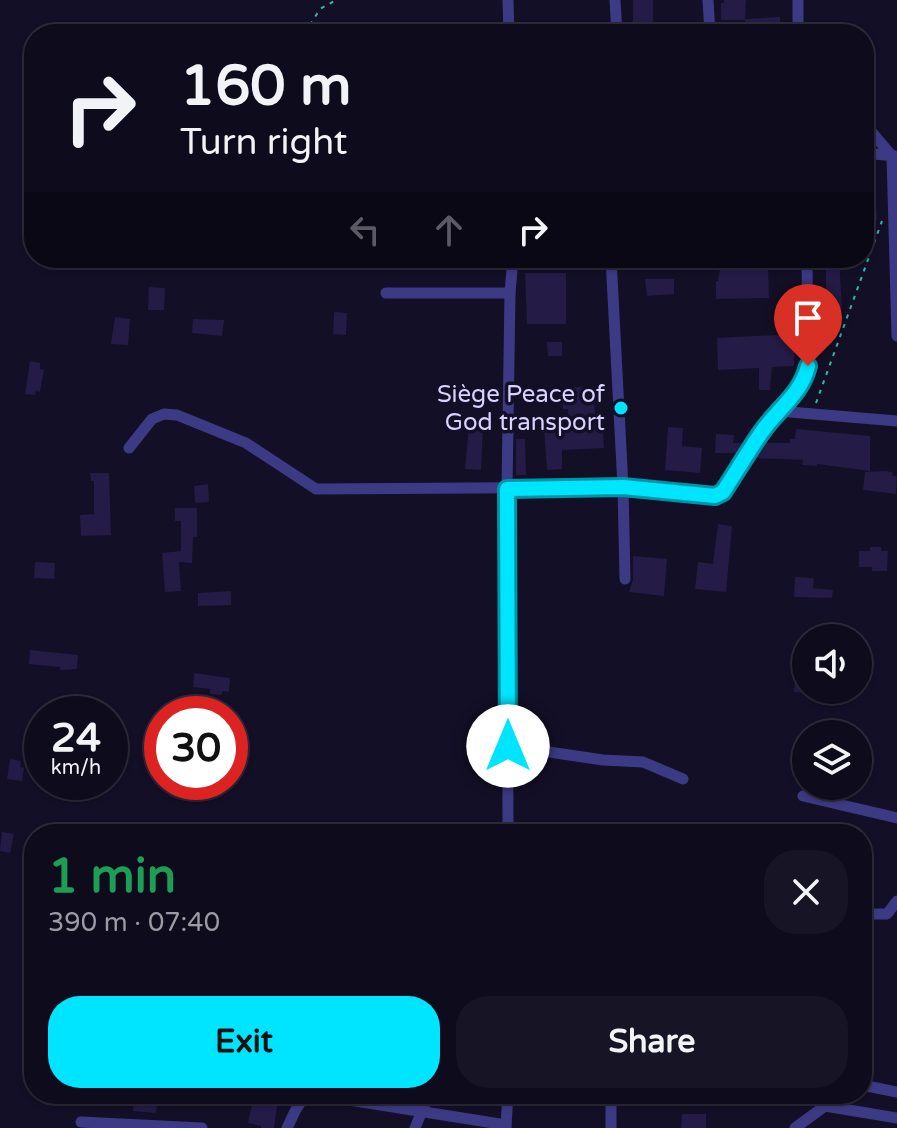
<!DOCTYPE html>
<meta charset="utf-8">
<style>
body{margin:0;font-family:"Varela Round",sans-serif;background:#171425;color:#f1f3f6;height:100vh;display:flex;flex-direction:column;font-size:30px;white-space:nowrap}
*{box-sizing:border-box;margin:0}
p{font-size:26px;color:#9b9ba3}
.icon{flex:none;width:44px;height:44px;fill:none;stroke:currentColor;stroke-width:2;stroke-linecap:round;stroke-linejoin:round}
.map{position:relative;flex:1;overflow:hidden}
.details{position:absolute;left:24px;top:824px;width:848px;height:280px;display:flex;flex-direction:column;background:#0e0b1c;border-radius:32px;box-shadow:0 2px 6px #0004,0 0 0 2px #2e2b3b}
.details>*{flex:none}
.top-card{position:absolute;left:24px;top:24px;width:850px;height:244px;border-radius:32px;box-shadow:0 2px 6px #0004,0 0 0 2px #2e2b3b;background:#0e0b1c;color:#f1f3f6;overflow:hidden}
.fabs{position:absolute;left:792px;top:624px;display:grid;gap:16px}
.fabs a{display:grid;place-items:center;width:80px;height:80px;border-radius:50%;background:#0e0b1c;box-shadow:0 2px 6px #0004,0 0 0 2px #2e2b3b;font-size:40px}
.speed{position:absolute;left:24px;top:696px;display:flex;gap:16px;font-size:40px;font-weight:700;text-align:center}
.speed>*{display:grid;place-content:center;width:104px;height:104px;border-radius:50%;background:#0e0b1c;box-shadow:0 2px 6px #0004,0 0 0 2px #2e2b3b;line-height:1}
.speed small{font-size:20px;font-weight:400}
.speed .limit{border:12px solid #d22;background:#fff;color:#111}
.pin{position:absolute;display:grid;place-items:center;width:68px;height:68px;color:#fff;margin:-82px -34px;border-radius:50% 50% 50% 0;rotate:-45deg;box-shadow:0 0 8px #0007}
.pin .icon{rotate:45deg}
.me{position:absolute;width:88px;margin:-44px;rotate:0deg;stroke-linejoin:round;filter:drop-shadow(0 0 6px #0008)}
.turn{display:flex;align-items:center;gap:28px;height:168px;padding:0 24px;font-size:36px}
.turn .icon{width:104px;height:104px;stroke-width:2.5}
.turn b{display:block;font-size:56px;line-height:68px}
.lanes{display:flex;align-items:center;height:76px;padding:0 24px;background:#0003;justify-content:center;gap:40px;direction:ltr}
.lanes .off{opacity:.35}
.round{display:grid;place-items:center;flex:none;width:84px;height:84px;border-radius:32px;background:#171425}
.head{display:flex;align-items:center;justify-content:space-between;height:136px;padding:0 24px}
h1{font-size:48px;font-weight:700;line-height:60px;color:#1e9e55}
.action{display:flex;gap:16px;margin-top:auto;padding:16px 24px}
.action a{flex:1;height:92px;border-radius:32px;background:#00e5ff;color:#111;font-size:32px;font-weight:700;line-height:92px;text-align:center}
.action a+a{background:#171425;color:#f1f3f6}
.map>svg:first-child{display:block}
.building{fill:#241b47}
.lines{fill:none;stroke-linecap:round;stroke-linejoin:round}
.path{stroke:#2fb8b0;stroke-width:2;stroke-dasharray:4 6;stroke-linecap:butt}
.minor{stroke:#3d3a85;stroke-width:11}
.route-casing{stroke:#0095a6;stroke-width:20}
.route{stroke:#00e5ff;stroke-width:14}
.poi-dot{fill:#00e5ff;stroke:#130f26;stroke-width:3}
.labels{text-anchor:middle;stroke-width:7;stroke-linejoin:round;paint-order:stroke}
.poi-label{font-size:24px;fill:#d9d4ff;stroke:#130f26;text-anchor:end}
</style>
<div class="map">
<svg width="897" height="1128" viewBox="0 0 897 1128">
<rect width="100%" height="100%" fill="#130f26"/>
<g class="building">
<rect x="633" y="0" width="20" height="33"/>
<path d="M724 0H746L745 19 780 17 781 34H746L745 20H721V3H724Z"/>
<path d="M864 202H876L877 220 864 221Z"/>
<path d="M826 258H839L842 309 826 310Z"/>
<path d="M755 264H768L769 298 716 299V281H718L720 268Z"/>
<path d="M525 273H566V324H527Z"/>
<path d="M645 279H674V294L647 296Z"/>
<path d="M149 287 165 288 164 310H148Z"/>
<path d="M334 312 347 313 346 335 333 334Z"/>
<path d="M115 317 130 319 128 345 111 344Z"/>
<path d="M193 319 224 320 222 336 192 333Z"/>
<path d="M794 334V366L772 367 770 390H759V368L718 370 717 338Z"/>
<path d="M547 342H562V356H548Z"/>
<path d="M30 361 40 363V369L44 370 40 392 36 391 35 395 25 394Z"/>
<path d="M594 386 595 416H602L604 448 562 450V469L547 470 544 429 569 426 568 409H563L562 388Z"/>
<path d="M470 415 481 416 480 427H483L481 470 465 469Z"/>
<path d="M668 427 683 428 682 446 702 448 700 473 665 470Z"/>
<path d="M796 429 870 436V471L817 464V466L802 465 803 460 754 458 765 443H790V439H795Z"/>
<path d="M716 434 734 435 733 443H744L738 453H715Z"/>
<path d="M516 439H525L526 475H516Z"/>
<path d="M884 471 892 472 893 476H897L896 494 863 490 865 472Z"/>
<path d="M90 473H109L111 535 81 536 80 515 94 514V481H91Z"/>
<path d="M208 484 209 502 195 503 194 486Z"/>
<path d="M175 508H197V537H193L192 563 179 562 181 591 165 592 162 553 181 551V521H175Z"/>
<path d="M718 524 732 526 726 592 695 589 698 562 713 564Z"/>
<path d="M870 547H881V551H888L887 571H872V567H859V551H870Z"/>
<path d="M633 556 667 559 664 596 629 592 633 580Z"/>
<path d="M35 562 55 563 54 579 34 578Z"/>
<path d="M795 577 814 578 813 588 833 590 832 598 794 597Z"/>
<path d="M231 591V605L198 606V593Z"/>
<path d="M30 650 78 655 77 669 60 670V667L29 664Z"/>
<path d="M796 670 806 671V693L794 692Z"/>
<path d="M194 673 230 678 229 692 222 691V695L210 694V689L193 687Z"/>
<path d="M10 759 21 761 20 767 24 768 22 781 7 779Z"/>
<path d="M2 832 14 834 10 853 0 851Z"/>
<path d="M135 1094H158L156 1113 133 1111Z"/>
<path d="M252 1104 277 1106 274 1128H261V1126L248 1123Z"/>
<path d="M682 1114H706V1128H681Z"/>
</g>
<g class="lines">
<g class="path">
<path d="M302 31 310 25 320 9 336 0"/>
<path d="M816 403 882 221"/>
</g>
<g class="minor">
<path d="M508 0 509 34"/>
<path d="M615 0 617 34"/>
<path d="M708 0 710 34"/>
<path d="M798 0V34"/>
<path d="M864 123 892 156 897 336"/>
<path d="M864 153 895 156"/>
<path d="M611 258 623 487 625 579"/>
<path d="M712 258V264"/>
<path d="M386 293H510"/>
<path d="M778 411 897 421"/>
<path d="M129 448 152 419 164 414 177 415 246 443 316 489 623 487 715 496 723 492C736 472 748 452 761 433 778 409 801 395 808 366L807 258"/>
<path d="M508 746 603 760 643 762 683 779"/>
<path d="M803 796 897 818"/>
<path d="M508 834 507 489 510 293 513 258"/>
<path d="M862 914H887L897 901"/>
<path d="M862 1085 897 1092"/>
<path d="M81 1122 202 1128"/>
<path d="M506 1125 508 1094"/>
<path d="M287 1128C295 1113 298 1095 318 1095L506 1125V1128"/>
<path d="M415 1128 429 1094"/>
<path d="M611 1128V1094"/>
<path d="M795 1128 825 1106 897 1118"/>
</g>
</g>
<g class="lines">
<g class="route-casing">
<path id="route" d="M508 746 507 489 623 487 715 496 723 492C736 472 748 452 761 433 777 409 801 395 808 366"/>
</g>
<use href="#route" class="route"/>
</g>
<circle class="poi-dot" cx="621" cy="408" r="8"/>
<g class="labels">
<g class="poi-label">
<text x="605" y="402">Siège Peace of<tspan x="605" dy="28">God transport</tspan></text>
</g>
</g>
</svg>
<div class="fabs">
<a><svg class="icon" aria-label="sound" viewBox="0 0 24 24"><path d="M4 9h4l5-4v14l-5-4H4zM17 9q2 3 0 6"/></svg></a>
<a><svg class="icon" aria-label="layers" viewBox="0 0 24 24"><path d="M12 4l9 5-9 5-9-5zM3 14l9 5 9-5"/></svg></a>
</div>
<div class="speed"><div>24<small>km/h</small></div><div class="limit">30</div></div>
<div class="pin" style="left:808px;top:366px;background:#d93025"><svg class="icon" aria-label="arrive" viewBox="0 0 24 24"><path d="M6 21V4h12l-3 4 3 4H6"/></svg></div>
<svg class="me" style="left:508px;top:746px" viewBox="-20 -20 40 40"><circle r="19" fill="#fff"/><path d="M0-13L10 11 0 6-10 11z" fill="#00e5ff"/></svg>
<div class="top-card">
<div class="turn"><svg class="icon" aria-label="right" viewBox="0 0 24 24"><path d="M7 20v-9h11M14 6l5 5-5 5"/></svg><div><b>160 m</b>Turn right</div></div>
<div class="lanes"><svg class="icon off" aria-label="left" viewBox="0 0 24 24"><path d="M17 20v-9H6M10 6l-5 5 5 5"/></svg><svg class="icon off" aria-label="ahead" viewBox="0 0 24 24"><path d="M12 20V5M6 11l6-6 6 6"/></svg><svg class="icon" aria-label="right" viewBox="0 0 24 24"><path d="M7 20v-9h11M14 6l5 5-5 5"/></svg></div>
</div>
<section class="details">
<div class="head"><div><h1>1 min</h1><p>390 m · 07:40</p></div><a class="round"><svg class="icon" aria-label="close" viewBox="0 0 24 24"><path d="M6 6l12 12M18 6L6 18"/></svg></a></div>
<div class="action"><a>Exit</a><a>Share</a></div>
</section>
</div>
